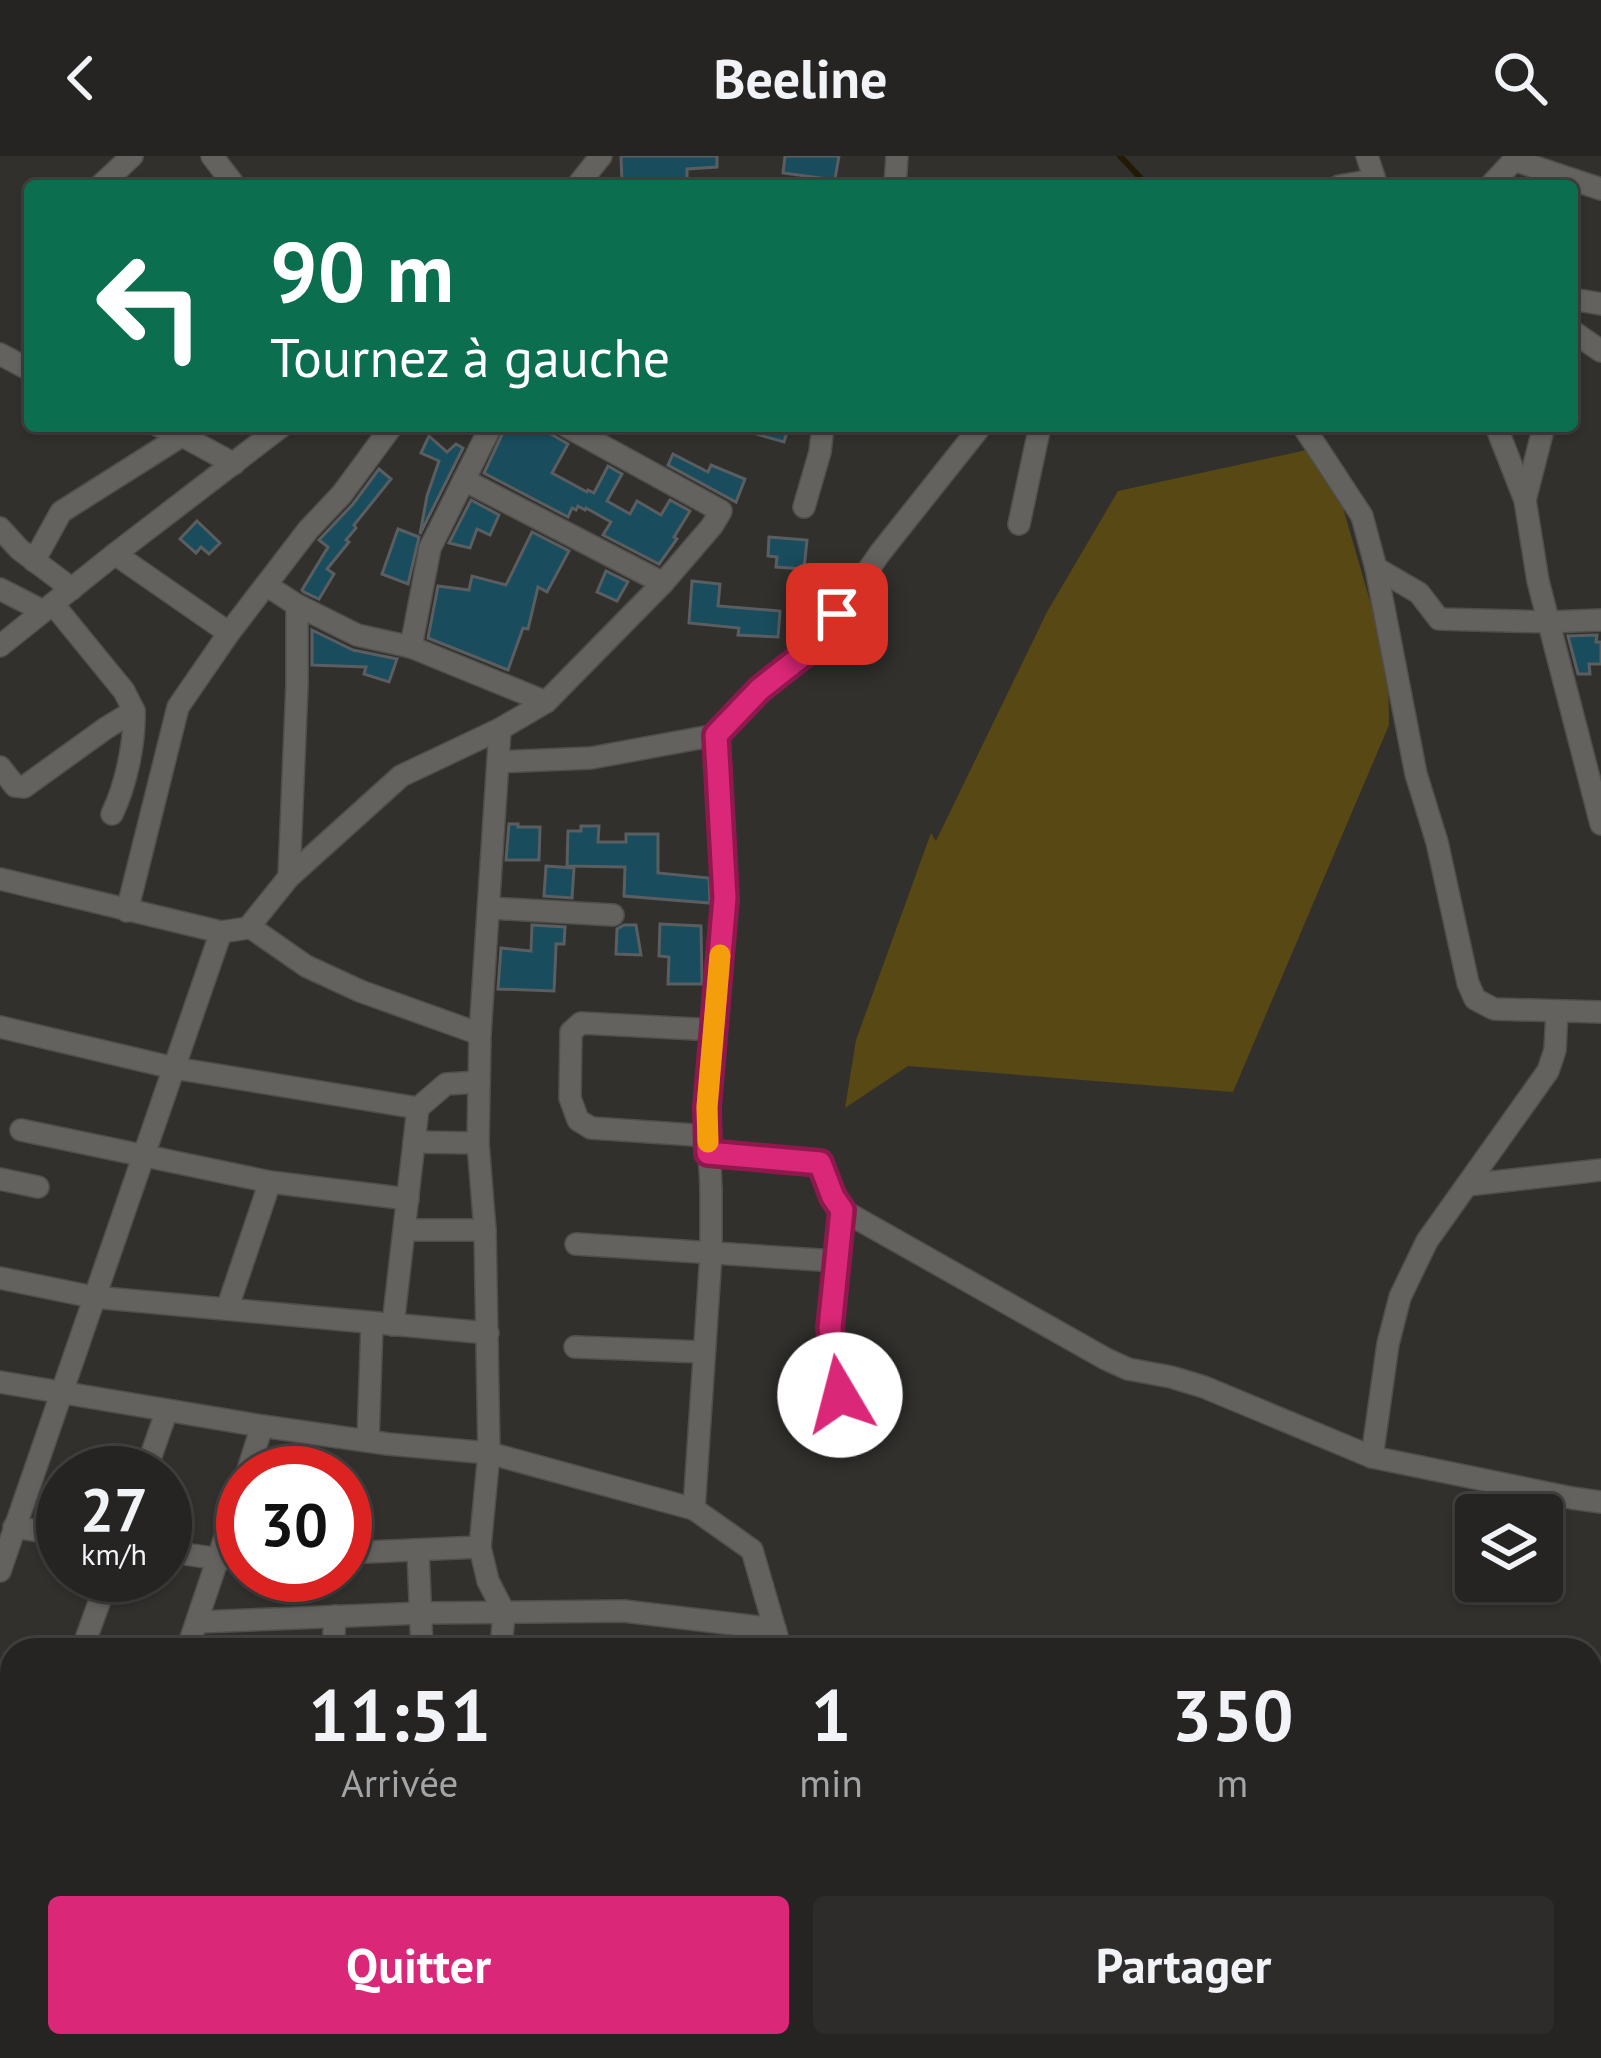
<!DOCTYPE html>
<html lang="fr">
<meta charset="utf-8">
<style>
body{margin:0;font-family:"PT Sans",sans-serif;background:#2d2c2a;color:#f1f3f6;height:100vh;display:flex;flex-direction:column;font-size:45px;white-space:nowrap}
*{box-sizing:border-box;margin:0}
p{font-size:39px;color:#a3a4a5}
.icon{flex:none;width:66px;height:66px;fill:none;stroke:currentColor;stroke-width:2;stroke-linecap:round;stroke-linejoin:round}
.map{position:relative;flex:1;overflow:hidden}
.sheet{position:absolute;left:0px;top:1482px;width:1602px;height:420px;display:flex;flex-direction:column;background:#252422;border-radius:36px 36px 0 0;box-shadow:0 3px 9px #0004,0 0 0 3px #424140}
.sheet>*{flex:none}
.banner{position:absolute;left:24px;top:24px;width:1554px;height:252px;border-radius:12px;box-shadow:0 3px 9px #0004,0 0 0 3px #424140;background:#0b6e4f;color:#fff;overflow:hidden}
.controls{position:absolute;left:1455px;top:1338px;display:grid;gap:24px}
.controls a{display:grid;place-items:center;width:108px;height:108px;border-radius:12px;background:#252422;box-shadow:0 3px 9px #0004,0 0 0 3px #424140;font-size:60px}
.speed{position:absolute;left:36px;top:1290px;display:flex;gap:24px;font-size:60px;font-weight:700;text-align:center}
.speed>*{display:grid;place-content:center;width:156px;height:156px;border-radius:50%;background:#252422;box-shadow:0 3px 9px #0004,0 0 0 3px #424140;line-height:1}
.speed small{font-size:30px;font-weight:400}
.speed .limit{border:18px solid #d22;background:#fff;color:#111}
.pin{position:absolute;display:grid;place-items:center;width:102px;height:102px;color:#fff;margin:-51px;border-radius:24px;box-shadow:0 6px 18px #0006}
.me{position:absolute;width:132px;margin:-66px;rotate:352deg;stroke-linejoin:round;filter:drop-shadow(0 0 9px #0008)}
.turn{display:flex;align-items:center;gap:42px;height:252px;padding:0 48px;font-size:54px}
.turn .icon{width:156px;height:156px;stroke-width:2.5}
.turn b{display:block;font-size:84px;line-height:102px}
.eta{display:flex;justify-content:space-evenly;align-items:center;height:204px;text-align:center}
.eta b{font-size:72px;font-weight:700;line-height:84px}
.button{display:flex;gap:24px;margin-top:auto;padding:24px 48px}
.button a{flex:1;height:138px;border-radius:12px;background:#db2777;color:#fff;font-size:48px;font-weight:700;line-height:138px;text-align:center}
.button a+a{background:#2d2c2a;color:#f1f3f6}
header{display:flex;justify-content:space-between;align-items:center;height:156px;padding:0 48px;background:#252422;font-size:54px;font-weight:700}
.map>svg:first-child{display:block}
.green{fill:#584813}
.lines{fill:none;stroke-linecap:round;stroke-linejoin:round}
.stream{stroke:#221a03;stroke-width:6}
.building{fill:#194c5c;stroke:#5a5e60;stroke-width:3}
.minor-casing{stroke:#4f4e4b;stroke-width:24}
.minor{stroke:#64625f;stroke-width:21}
.route-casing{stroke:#8e194d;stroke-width:30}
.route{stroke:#db2777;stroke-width:21}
.slow{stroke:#f59e0b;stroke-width:21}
</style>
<header><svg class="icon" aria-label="back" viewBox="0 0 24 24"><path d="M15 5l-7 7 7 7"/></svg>Beeline<svg class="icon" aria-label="search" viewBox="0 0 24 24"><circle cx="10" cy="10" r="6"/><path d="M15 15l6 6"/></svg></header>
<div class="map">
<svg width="1601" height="1902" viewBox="0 0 1601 1902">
<rect width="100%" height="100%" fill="#31302d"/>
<path class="green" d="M1325 290 1388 507 1389 569 1233 936 908 910 845 952 856 884 931 677 936 685 1047 456 1118 335Z"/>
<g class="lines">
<path class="stream" d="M1120 0 1148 30"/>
</g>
<g class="building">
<path d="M621 0H717V11L687 13V23H656V26L622 27Z"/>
<path d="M785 0H839L834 29 820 28 821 22 783 17Z"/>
<path d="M506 270H537L568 288 552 317 587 336 588 334 594 337 608 310 622 318 607 345 630 358 637 345 661 359 670 344 690 355 674 381 677 383 659 408 603 379 611 366 586 352 585 354 578 350 576 354 572 352 568 361 484 317Z"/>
<path d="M743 270H789L784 286 742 274Z"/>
<path d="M429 280 447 296 456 288 463 292 420 378 427 340 439 305 421 297Z"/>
<path d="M673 298 708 316 711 309 745 323 736 346 668 309Z"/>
<path d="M379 313 391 323 354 369 356 372 346 384 349 386 327 413 334 418 319 443 304 436 302 434 328 391 319 384 353 348Z"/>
<path d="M471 344 499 359 490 379 477 373 470 392 449 387Z"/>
<path d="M197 365 220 387 209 398 201 391 196 397 180 383Z"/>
<path d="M398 373 419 381 408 428 382 418Z"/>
<path d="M532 376 569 395 547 436 538 431 528 473 523 472 508 514 428 482 438 430 469 434 472 420 506 429Z"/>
<path d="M769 381 807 384 804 413 776 411 777 401 768 400Z"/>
<path d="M606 415 628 426 617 445 597 436Z"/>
<path d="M692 425 720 428 718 450 780 455 778 481 738 479 739 472 689 467Z"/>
<path d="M312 474 353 494 397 503 389 526 364 518 366 511 312 509Z"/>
<path d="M1597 479 1596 486H1601V508H1589L1590 518H1578L1568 480Z"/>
<path d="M509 668H518V671H540L539 704H506Z"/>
<path d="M581 670H599L598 686H626V678H658V717L709 722 710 747 624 740 625 711 567 710 568 675H581Z"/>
<path d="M546 710 574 712 572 742 544 740Z"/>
<path d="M660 768 701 770 702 828H668L669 801 659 800Z"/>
<path d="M532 769 565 771 564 788H556V791L554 835 498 833 501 792 531 795Z"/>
<path d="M624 769H636L641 799 616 798 617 773Z"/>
</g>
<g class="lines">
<g class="minor-casing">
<g id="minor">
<path d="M212 0 235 30"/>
<path d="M1367 0 1377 30"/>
<path d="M1514 4 1601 33"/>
<path d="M100 30 132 0"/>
<path d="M577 30 601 0"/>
<path d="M895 30 897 0"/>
<path d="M1339 30 1374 24"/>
<path d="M1490 30 1518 0"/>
<path d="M1572 143 1601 148"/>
<path d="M1572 175 1601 195"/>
<path d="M0 198 30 214"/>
<path d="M159 270 181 279 234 308"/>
<path d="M1303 270 1362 360 1376 412 1419 437 1439 463 1549 466 1601 464"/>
<path d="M1496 270 1525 344 1538 425 1601 668"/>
<path d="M464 324 663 427"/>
<path d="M1525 344 1544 270"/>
<path d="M804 351 820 296 823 270"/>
<path d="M1019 368 1040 270"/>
<path d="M0 372 19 393 72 433"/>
<path d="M115 398 229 477"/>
<path d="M34 405 61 356 197 270"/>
<path d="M1376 412 1416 618 1437 686 1468 827 1475 843 1494 853 1601 856"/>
<path d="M266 429 297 449 357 479 411 491 546 546"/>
<path d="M0 433 43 455"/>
<path d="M0 490 115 398 282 270"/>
<path d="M411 491 430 392 491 270"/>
<path d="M500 573 480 878 478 987 485 1074 489 1297 480 1391 488 1425 504 1456 501 1494"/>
<path d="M498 606 591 602 716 579 760 533 816 489 880 397 981 270"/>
<path d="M0 611 15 630 24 631 106 572 134 555 124 535 53 448"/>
<path d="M112 658C126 629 135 587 134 555"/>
<path d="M289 721 297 528V449"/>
<path d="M0 723 221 776 248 772 289 721 401 620 500 573 546 546 663 427 712 370 721 355 566 270"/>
<path d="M489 752 613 759"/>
<path d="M127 755 178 551 229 477 308 374 342 338 392 270"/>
<path d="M250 771 306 810 360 835 480 878"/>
<path d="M0 871 174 912 418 952"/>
<path d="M21 974 270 1026 408 1043"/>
<path d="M709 980 591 972 578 964 570 942 571 876 581 867 715 874"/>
<path d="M414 986 478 987"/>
<path d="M708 997 820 1007 833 1041 842 1054 1106 1203 1128 1213 1171 1221 1204 1231 1372 1301 1572 1342 1601 1346"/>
<path d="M0 1023 38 1031"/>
<path d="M1467 1029 1601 1014"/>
<path d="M405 1074H485"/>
<path d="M576 1088 836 1105"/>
<path d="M0 1122 93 1141 488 1177"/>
<path d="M227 1153 270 1026"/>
<path d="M393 1169 418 952 446 928 479 926"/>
<path d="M575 1191 703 1196"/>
<path d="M0 1226 262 1270 388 1288 489 1297 694 1353 752 1394 781 1494"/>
<path d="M840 1239 830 1172 842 1054"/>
<path d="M368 1285 372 1167"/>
<path d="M1372 1301 1388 1188 1400 1141 1427 1085 1548 915 1555 894 1557 855"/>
<path d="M145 1317 167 1254"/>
<path d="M247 1317 262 1270"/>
<path d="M694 1353 711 1098V1032L707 951 725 742 716 579"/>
<path d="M14 1371 63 1379"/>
<path d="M418 1394 422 1494"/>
<path d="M165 1395 219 1403 243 1402"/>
<path d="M345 1397 480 1391"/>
<path d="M0 1415 221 776"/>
<path d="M198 1466 422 1457 624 1455 775 1473"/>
<path d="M82 1494 109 1419"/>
<path d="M187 1494 243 1328"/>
<path d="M333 1494 335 1460"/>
<path d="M0 1746 12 1748"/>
<path d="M0 1844 12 1848"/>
<path d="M1590 1874 1601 1878"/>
<path d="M544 1890 574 1902"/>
<path d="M810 1890 838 1902"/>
<path d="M1078 1890 1105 1902"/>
<path d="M1334 1890 1361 1902"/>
<path d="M40 1902 170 1890"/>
<path d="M230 1902V1890"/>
<path d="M299 1902 300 1890"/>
<path d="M374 1902 375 1890"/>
<path d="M415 1902 457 1900"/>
<path d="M692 1902 695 1890"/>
<path d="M779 1902 784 1890"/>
<path d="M849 1902 854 1890"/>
<path d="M1025 1902 1029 1890"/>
</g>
</g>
<use href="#minor" class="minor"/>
</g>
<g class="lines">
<g class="route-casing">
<path id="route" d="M837 458 816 489 760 533 716 579 725 742 707 951 708 997 820 1007 833 1041 842 1054 830 1172 840 1239"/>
</g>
<use href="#route" class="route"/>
<path class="slow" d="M708 986 707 951 720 799"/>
</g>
</svg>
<div class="controls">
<a><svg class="icon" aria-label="layers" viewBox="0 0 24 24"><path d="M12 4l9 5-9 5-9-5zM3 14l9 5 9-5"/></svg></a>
</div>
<div class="speed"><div>27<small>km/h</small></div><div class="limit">30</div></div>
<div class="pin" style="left:837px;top:458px;background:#d93025"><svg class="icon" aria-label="arrive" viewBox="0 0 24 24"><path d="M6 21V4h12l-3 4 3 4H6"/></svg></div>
<svg class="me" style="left:840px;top:1239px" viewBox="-20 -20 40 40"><circle r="19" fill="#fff"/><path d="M0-13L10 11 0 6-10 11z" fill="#db2777"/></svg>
<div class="banner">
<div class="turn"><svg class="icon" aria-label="left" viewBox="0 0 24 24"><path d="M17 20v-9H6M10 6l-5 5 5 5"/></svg><div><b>90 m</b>Tournez à gauche</div></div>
</div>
<section class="sheet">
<div class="eta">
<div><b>11:51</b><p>Arrivée</p></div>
<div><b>1</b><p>min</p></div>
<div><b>350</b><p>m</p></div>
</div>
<div class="button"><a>Quitter</a><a>Partager</a></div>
</section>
</div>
